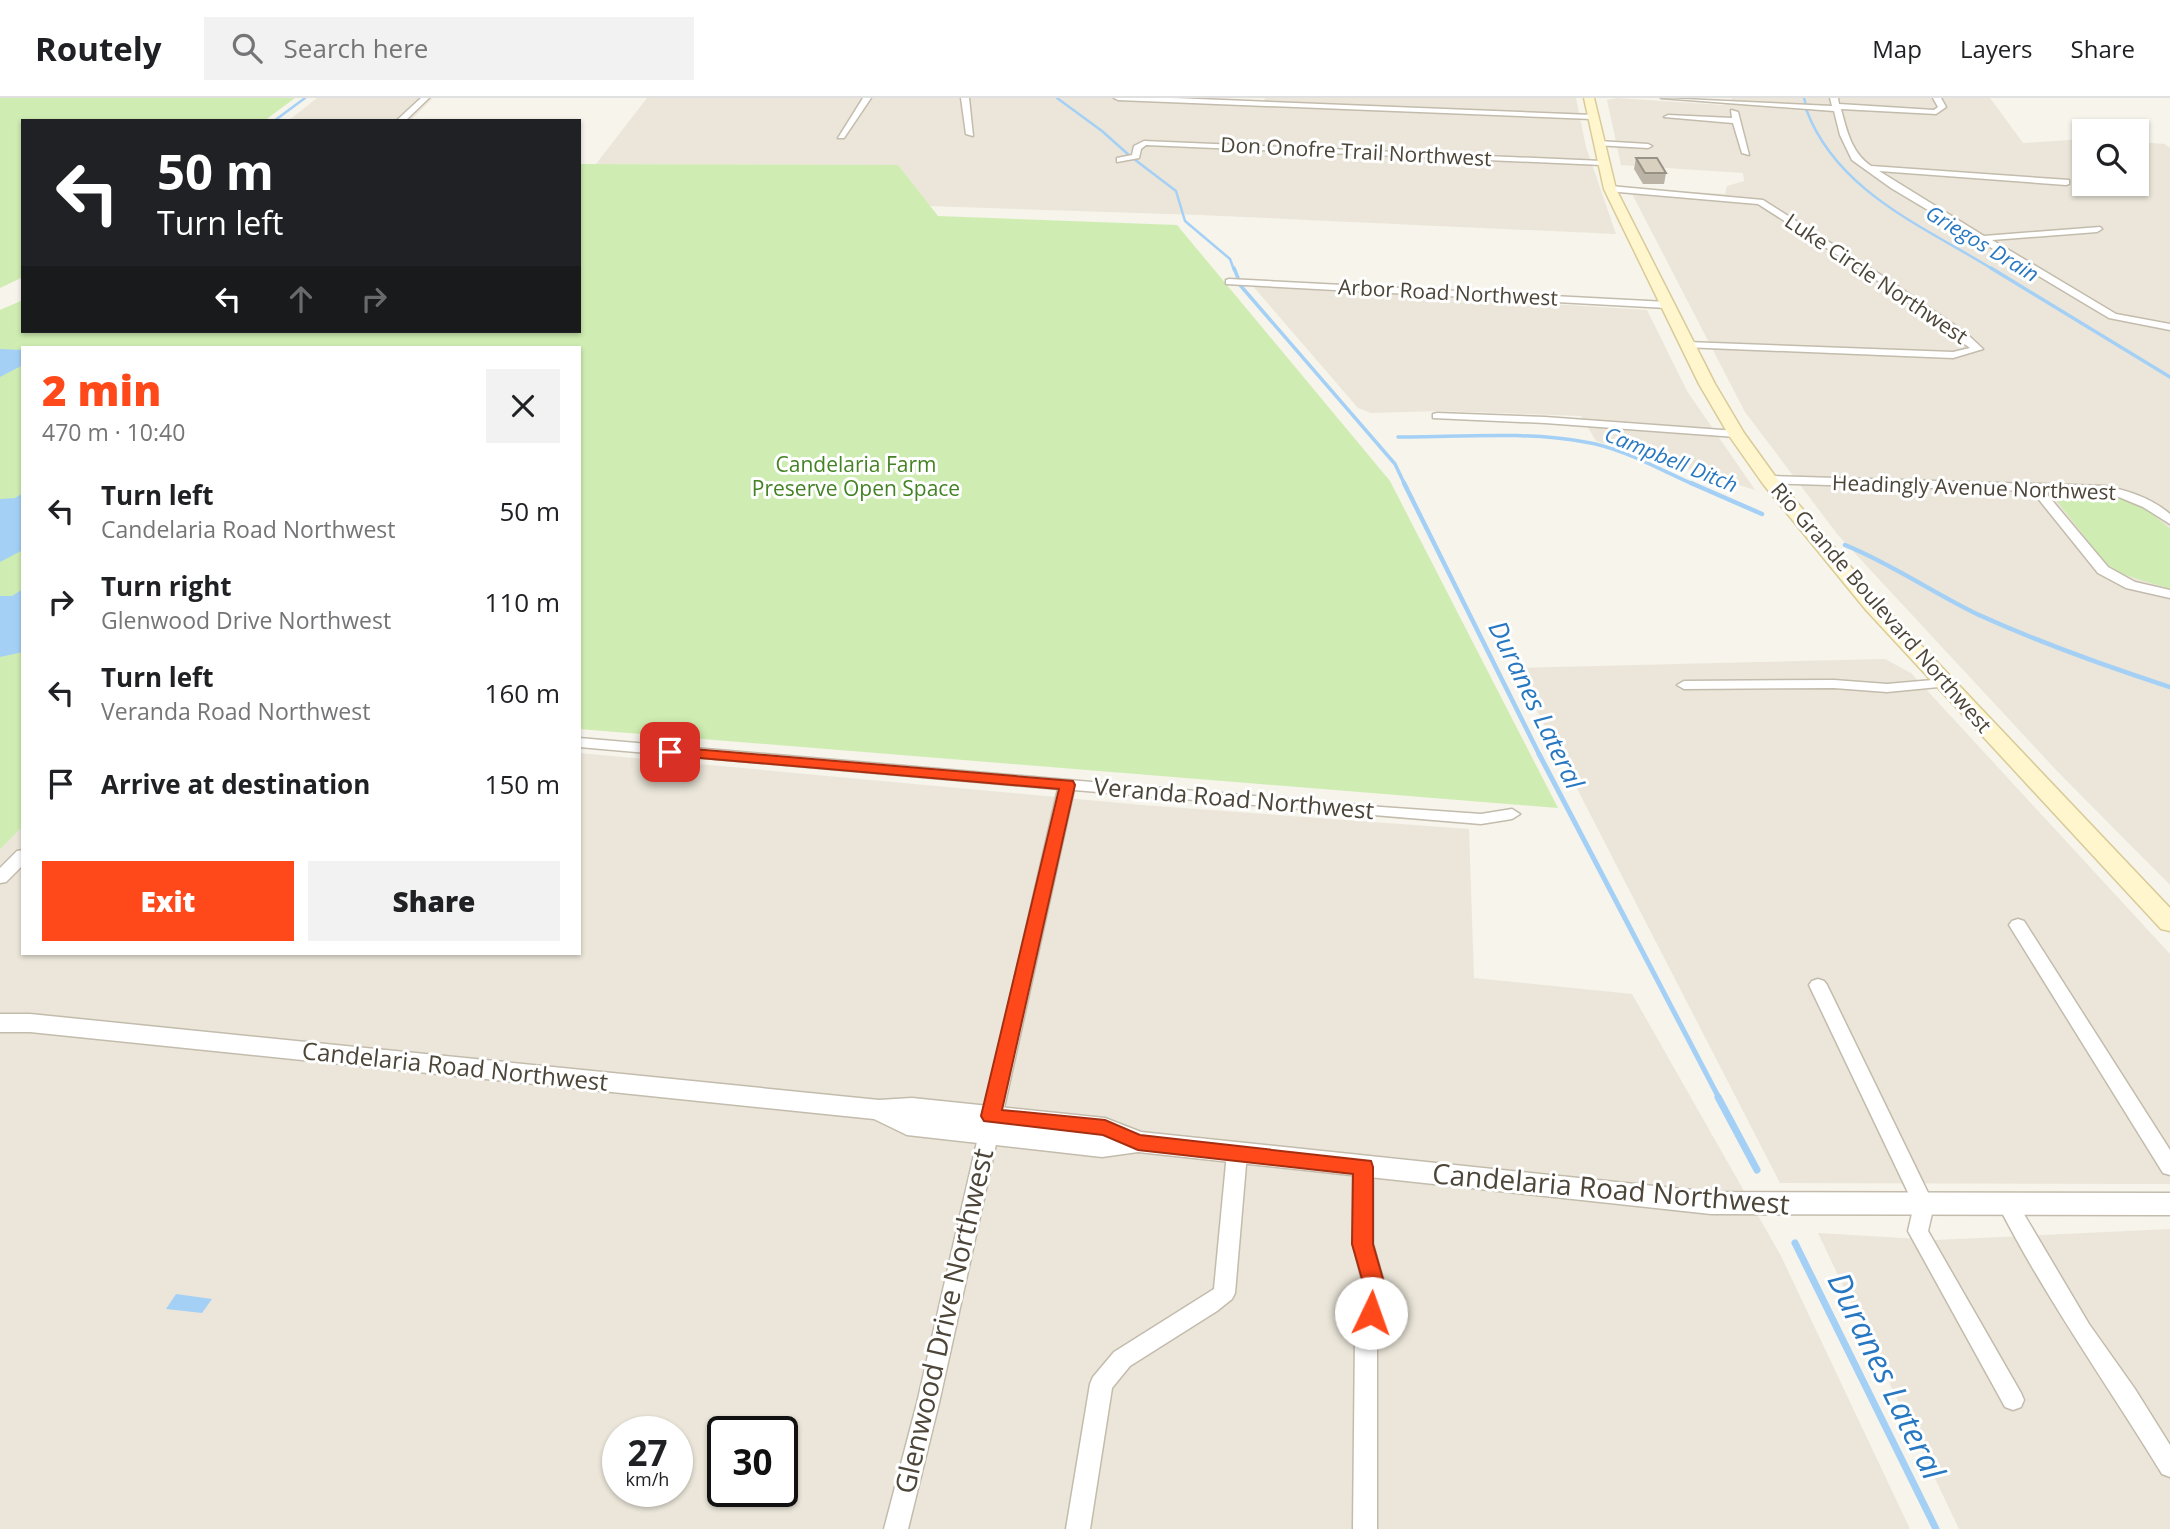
<!DOCTYPE html>
<meta charset="utf-8">
<style>
body{margin:0;font-family:"Open Sans",sans-serif;background:#f2f2f2;color:#202124;height:100vh;display:flex;flex-direction:column;font-size:26px;white-space:nowrap}
*{box-sizing:border-box;margin:0}
p{font-size:23px;color:#757577}
.icon{flex:none;width:38px;height:38px;fill:none;stroke:currentColor;stroke-width:2;stroke-linecap:round;stroke-linejoin:round}
.map{position:relative;flex:1;overflow:hidden}
.side{position:absolute;left:21px;top:248px;width:560px;height:609px;display:flex;flex-direction:column;background:#fff;border-radius:0px;box-shadow:0 2px 5px #0004}
.side>*{flex:none}
.hud{position:absolute;left:21px;top:21px;width:560px;height:214px;border-radius:0px;box-shadow:0 2px 5px #0004;background:#202124;color:#fff;overflow:hidden}
.buttons{position:absolute;left:2072px;top:21px;display:grid;gap:14px}
.buttons a{display:grid;place-items:center;width:77px;height:77px;border-radius:0px;background:#fff;box-shadow:0 2px 5px #0004;font-size:35px}
.speed{position:absolute;left:602px;top:1318px;display:flex;gap:14px;font-size:35px;font-weight:700;text-align:center}
.speed>*{display:grid;place-content:center;width:91px;height:91px;border-radius:50%;background:#fff;box-shadow:0 2px 5px #0004;line-height:1}
.speed small{font-size:18px;font-weight:400}
.speed .limit{border:4px solid #111;border-radius:10px;background:#fff;color:#111}
.pin{position:absolute;display:grid;place-items:center;width:60px;height:60px;color:#fff;margin:-30px;border-radius:14px;box-shadow:0 4px 10px #0006}
.me{position:absolute;width:77px;margin:-38px;rotate:3deg;stroke-linejoin:round;filter:drop-shadow(0 0 5px #0008)}
.turn{display:flex;align-items:center;gap:24px;height:147px;padding:0 21px;font-size:32px}
.turn .icon{width:91px;height:91px;stroke-width:2.5}
.turn b{display:block;font-size:49px;line-height:60px}
.lanes{display:flex;align-items:center;height:66px;padding:0 21px;background:#0003;justify-content:center;gap:35px;direction:ltr}
.lanes .off{opacity:.35}
.round{display:grid;place-items:center;flex:none;width:74px;height:74px;border-radius:0px;background:#f2f2f2}
.headline{display:flex;align-items:center;justify-content:space-between;height:119px;padding:0 21px}
h1{font-size:42px;font-weight:800;line-height:52px;color:#ff491a}
.primary-button{display:flex;gap:14px;margin-top:auto;padding:14px 21px}
.primary-button a{flex:1;height:80px;border-radius:0px;background:#ff491a;color:#fff;font-size:28px;font-weight:800;line-height:80px;text-align:center}
.primary-button a+a{background:#f2f2f2;color:#202124}
ul{padding:0;list-style:none}
li{display:flex;align-items:center;gap:21px;height:91px;padding:0 21px}
li div{flex:1}
li b{display:block;font-size:26px}
li em{font-style:normal}
header{display:flex;align-items:center;gap:42px;box-sizing:border-box;height:98px;padding:0 35px;background:#fff;border-bottom:2px solid #e0e0e0}
header strong{font-size:33px}
nav{display:flex;gap:38px;margin-inline-start:auto;font-size:24px}
.search{width:490px;height:63px;background:#f2f2f2;display:flex;align-items:center;gap:18px;box-sizing:border-box;padding:0 24px;border-radius:0px;color:#757577;font-size:26px}
.map>svg:first-child{display:block}
.residential{fill:#ebe6d9;fill-rule:evenodd}
.green{fill:#cfedb2}
.water{fill:#a5d0f6}
.lines{fill:none;stroke-linecap:round;stroke-linejoin:round}
.stream-far4{stroke:#a5d0f6;stroke-width:2.5}
.stream-far3{stroke:#a5d0f6;stroke-width:3.5}
.stream-far2{stroke:#a5d0f6;stroke-width:4.5}
.stream-far1{stroke:#a5d0f6;stroke-width:5}
.stream{stroke:#a5d0f6;stroke-width:7}
.minor-casing{stroke:#c3bcad;stroke-width:3}
.tertiary-casing{stroke:#c3bcad;stroke-width:3}
.secondary-casing{stroke:#d9cb98;stroke-width:3}
.minor{fill:#fff;fill-rule:evenodd}
.tertiary{fill:#fff;fill-rule:evenodd}
.secondary{fill:#fff6cd;fill-rule:evenodd}
.wall{fill:#bbb3a5}
.building{fill:#d9d0c0;stroke:#989286;stroke-width:2}
.route{fill:#ff491a;stroke:#a62f11;stroke-width:2}
.labels{text-anchor:middle;stroke-width:6;stroke-linejoin:round;paint-order:stroke}
.far-street-label{font-size:21px;fill:#4c4538;stroke:#fff}
.far-water-label{font-size:21px;font-style:italic;fill:#2878c1;stroke:#fff}
.far-park-label{font-size:21px;fill:#448325;stroke:#fff}
.street-label{font-size:24px;fill:#4c4538;stroke:#fff}
.water-label{font-size:26px;font-style:italic;fill:#2878c1;stroke:#fff}
.near-street-label{font-size:28px;fill:#4c4538;stroke:#fff}
.near-water-label{font-size:32px;font-style:italic;fill:#2878c1;stroke:#fff}
</style>
<header>
<strong>Routely</strong>
<div class="search"><svg class="icon" aria-label="search" viewBox="0 0 24 24"><circle cx="10" cy="10" r="6"/><path d="M15 15l6 6"/></svg>Search here</div>
<nav><a>Map</a><a>Layers</a><a>Share</a></nav>
</header>
<div class="map">
<svg width="2170" height="1431" viewBox="0 0 2170 1431">
<rect width="100%" height="100%" fill="#f6f4eb"/>
<g class="residential">
<path d="M317 0H433L410 23H288Z"/>
<path d="M647 0H1149L1152 4 1262 8 1265 0H1576L1586 49 1616 136 1200 117 928 108 898 67 596 66Z"/>
<path d="M1617 0 1723 7 1733 0H1990L2023 45 2084 41V86H2137V44L2165 46 2170 50V787L2058 674 1838 437 1745 314 1629 90 1725 96 1727 88 1744 83 1743 75 1621 67 1607 2Z"/>
<path d="M1252 187 1647 212 1687 293 1755 392 1596 343 1581 318 1437 313 1371 315 1358 310Z"/>
<path d="M1885 561 1911 575 2170 856V1086L1780 1085 1515 570Z"/>
<path d="M579 655 1142 707 1469 731 1474 880 1632 896 1781 1158 1910 1431H0V726L23 728V856H579ZM618 1334H677V1393H618ZM723 1334H782V1393H723Z"/>
<path d="M2170 1131V1431H1959L1818 1135 1936 1142Z"/>
</g>
<g class="green">
<path d="M0 0H295L264 23H23V179L0 190Z"/>
<path d="M579 66 898 67 938 118 1177 127 1390 383 1558 710 579 631V250H23V728L0 751V212L23 202V233H579Z"/>
<path d="M2061 396 2124 400 2142 407 2170 431V491L2122 476 2105 465 2054 399Z"/>
</g>
<g class="water">
<path d="M0 251 23 252V267L0 279Z"/>
<path d="M23 395V452L0 464V401L15 400Z"/>
<path d="M23 491V554L0 559V498H12Z"/>
<path d="M176 1196 212 1201 202 1215 166 1211Z"/>
</g>
<g class="lines">
<g class="stream-far4">
<path d="M1057 0 1102 33 1130 58"/>
<path d="M1804 0 1806 7"/>
<path d="M1806 11C1837 94 1923 128 1994 172"/>
<path d="M274 23 305 0"/>
<path d="M1134 61 1176 93 1185 123 1230 161 1234 172"/>
</g>
<g class="stream-far3">
<path d="M1234 170 1238 180"/>
<path d="M1991 170 2170 279"/>
<path d="M1240 187 1395 366 1405 387"/>
<path d="M1398 339C1457 339 1528 333 1585 344 1623 350 1660 372 1695 387"/>
</g>
<g class="stream-far2">
<path d="M1404 385 1540 658"/>
<path d="M1691 385 1762 416"/>
<path d="M1845 447C1892 466 1933 495 1979 517 2041 545 2105 568 2170 589"/>
</g>
<path class="stream-far1" d="M1539 656 1719 1000"/>
<g class="stream">
<path d="M1718 999 1757 1072"/>
<path d="M1795 1145 1936 1431"/>
</g>
<g class="minor-casing">
<g id="minor">
<path d="M421 0H429L405 23H396Z"/>
<path d="M863 0H871L844 40H838Z"/>
<path d="M961 0H969L973 38 966 36Z"/>
<path d="M1114 0H1174L1592 17 1596 19 1592 21 1118 2Z"/>
<path d="M1661 0 1832 8 1830 0H1838L1839 6 1934 12 1938 9 1933 0H1941L1946 9 1936 16 1841 11C1847 33 1851 54 1871 68L2069 82V86L2066 87 1879 73 1984 138 2100 129 2102 131 2097 134 1992 142 2116 216 2170 226V232L2109 220 1891 90 1852 62 1840 37 1834 13Z"/>
<path d="M1731 12 1738 14 1749 57 1742 55 1733 25 1664 19 1668 17 1732 20Z"/>
<path d="M1144 43 1602 63 1606 65 1602 67 1146 47 1141 51 1139 60 1117 64V60L1132 57 1134 48Z"/>
<path d="M1598 43 1648 46 1652 48 1648 50 1595 47Z"/>
<path d="M1610 88 1763 102 1884 179 1966 235 1983 251 1953 260 1683 249 1682 247 1687 244 1953 254 1970 250 1878 183 1758 106 1607 93V89Z"/>
<path d="M1229 181 1667 204 1672 207 1667 210 1226 186V182Z"/>
<path d="M1437 315 1545 319 1736 333 1742 336 1736 339 1545 325 1433 320V316Z"/>
<path d="M1769 378 2105 388C2129 393 2151 400 2170 416V426L2143 409 2114 397 2045 394 2108 469 2135 484 2170 492V500L2126 490 2098 475 2032 393 1765 385V379Z"/>
<path d="M1944 581 1949 582 1951 585 1949 588 1887 594 1834 590 1684 591 1677 587 1684 583 1834 582 1887 586Z"/>
<path d="M579 640 1381 709 1481 716 1512 711 1520 716 1512 721 1481 726 1074 692 939 1305 908 1431H884L917 1305 1058 691 579 649Z"/>
<path d="M23 752V767L6 784 0 785V770L17 753Z"/>
<path d="M2018 821 2024 823 2170 1052V1077L2163 1075 2009 827 2012 823Z"/>
<path d="M1818 881 1824 883 1827 887 1934 1107 1928 1133 2021 1295 2024 1302 2021 1309 2013 1312 2005 1309 1908 1133 1914 1107 1809 887 1812 883Z"/>
<path d="M1237 1047 1244 1050 1247 1055 1235 1195 1232 1201 1217 1213 1130 1268 1112 1290 1090 1431H1066L1090 1286 1093 1279 1114 1254 1214 1191 1227 1055 1230 1050Z"/>
<path d="M1363 1061 1370 1063 1373 1069V1146L1387 1195 1377 1236V1431H1353L1355 1236 1365 1195 1353 1146V1069L1356 1063Z"/>
<path d="M2008 1099 2015 1101 2089 1226 2135 1291 2170 1347V1379L2162 1376C2107 1286 2046 1201 1998 1107L2001 1101Z"/>
</g>
</g>
<g class="tertiary-casing">
<path id="tertiary" d="M0 916H30L879 1002 912 1000 1105 1020 1141 1034 1711 1094 2170 1095V1117L1711 1116 1138 1054 1102 1059 907 1037 874 1021 30 934H0Z"/>
</g>
<g class="secondary-casing">
<path id="secondary" d="M1584 0H1594L1616 91 1715 286 1744 335 1775 378 1880 504 2170 810V833L2161 831 1866 512 1763 386 1730 339 1699 286 1604 91Z"/>
</g>
<use href="#minor" class="minor"/>
<use href="#tertiary" class="tertiary"/>
<use href="#secondary" class="secondary"/>
</g>
<path class="wall" d="M1636 60 1666 75 1664 86H1643L1634 71Z"/>
<path class="building" d="M1636 60H1657L1666 75H1645Z"/>
<path class="route" d="M670 649 1073 683 1075 687 1002 1012 1105 1022 1140 1037 1371 1063 1373 1069V1146L1387 1195 1379 1222 1371 1225 1363 1222 1360 1215 1366 1195 1352 1146 1353 1076 1138 1052 1103 1037 984 1023 981 1018 1059 691 665 657 662 654 665 650Z"/>
<g class="labels">
<g class="far-street-label">
<text transform="translate(1356 54) rotate(3)" y="7">Don Onofre Trail Northwest</text>
<text transform="translate(1876 181) rotate(34)" y="7">Luke Circle Northwest</text>
<text transform="translate(1448 195) rotate(3)" y="7">Arbor Road Northwest</text>
<text transform="translate(1974 390) rotate(2)" y="7">Headingly Avenue Northwest</text>
<text transform="translate(1881 510) rotate(49)" y="7">Rio Grande Boulevard Northwest</text>
</g>
<g class="far-water-label">
<text transform="translate(1982 146) rotate(31)" y="7">Griegos Drain</text>
<text transform="translate(1671 362) rotate(22)" y="7">Campbell Ditch</text>
</g>
<g class="far-park-label">
<text x="856" y="374">Candelaria Farm<tspan x="856" dy="24">Preserve Open Space</tspan></text>
</g>
<g class="street-label">
<text transform="translate(1234 701) rotate(5)" y="8">Veranda Road Northwest</text>
<text transform="translate(455 969) rotate(6)" y="8">Candelaria Road Northwest</text>
</g>
<g class="water-label">
<text transform="translate(1536 607) rotate(64)" y="9">Duranes Lateral</text>
</g>
<g class="near-street-label">
<text transform="translate(1611 1091) rotate(5)" y="10">Candelaria Road Northwest</text>
<text transform="translate(944 1223) rotate(-77)" y="10">Glenwood Drive Northwest</text>
</g>
<g class="near-water-label">
<text transform="translate(1886 1278) rotate(64)" y="11">Duranes Lateral</text>
</g>
</g>
</svg>
<div class="buttons">
<a><svg class="icon" aria-label="search" viewBox="0 0 24 24"><circle cx="10" cy="10" r="6"/><path d="M15 15l6 6"/></svg></a>
</div>
<div class="speed"><div>27<small>km/h</small></div><div class="limit">30</div></div>
<div class="pin" style="left:670px;top:654px;background:#d93025"><svg class="icon" aria-label="arrive" viewBox="0 0 24 24"><path d="M6 21V4h12l-3 4 3 4H6"/></svg></div>
<svg class="me" style="left:1371px;top:1215px" viewBox="-20 -20 40 40"><circle r="19" fill="#fff"/><path d="M0-13L10 11 0 6-10 11z" fill="#ff491a"/></svg>
<div class="hud">
<div class="turn"><svg class="icon" aria-label="left" viewBox="0 0 24 24"><path d="M17 20v-9H6M10 6l-5 5 5 5"/></svg><div><b>50 m</b>Turn left</div></div>
<div class="lanes"><svg class="icon" aria-label="left" viewBox="0 0 24 24"><path d="M17 20v-9H6M10 6l-5 5 5 5"/></svg><svg class="icon off" aria-label="ahead" viewBox="0 0 24 24"><path d="M12 20V5M6 11l6-6 6 6"/></svg><svg class="icon off" aria-label="right" viewBox="0 0 24 24"><path d="M7 20v-9h11M14 6l5 5-5 5"/></svg></div>
</div>
<section class="side">
<div class="headline"><div><h1>2 min</h1><p>470 m · 10:40</p></div><a class="round"><svg class="icon" aria-label="close" viewBox="0 0 24 24"><path d="M6 6l12 12M18 6L6 18"/></svg></a></div>
<ul>
<li><svg class="icon" aria-label="left" viewBox="0 0 24 24"><path d="M17 20v-9H6M10 6l-5 5 5 5"/></svg><div><b>Turn left</b><p>Candelaria Road Northwest</p></div><em>50 m</em></li>
<li><svg class="icon" aria-label="right" viewBox="0 0 24 24"><path d="M7 20v-9h11M14 6l5 5-5 5"/></svg><div><b>Turn right</b><p>Glenwood Drive Northwest</p></div><em>110 m</em></li>
<li><svg class="icon" aria-label="left" viewBox="0 0 24 24"><path d="M17 20v-9H6M10 6l-5 5 5 5"/></svg><div><b>Turn left</b><p>Veranda Road Northwest</p></div><em>160 m</em></li>
<li><svg class="icon" aria-label="arrive" viewBox="0 0 24 24"><path d="M6 21V4h12l-3 4 3 4H6"/></svg><div><b>Arrive at destination</b></div><em>150 m</em></li>
</ul>
<div class="primary-button"><a>Exit</a><a>Share</a></div>
</section>
</div>
